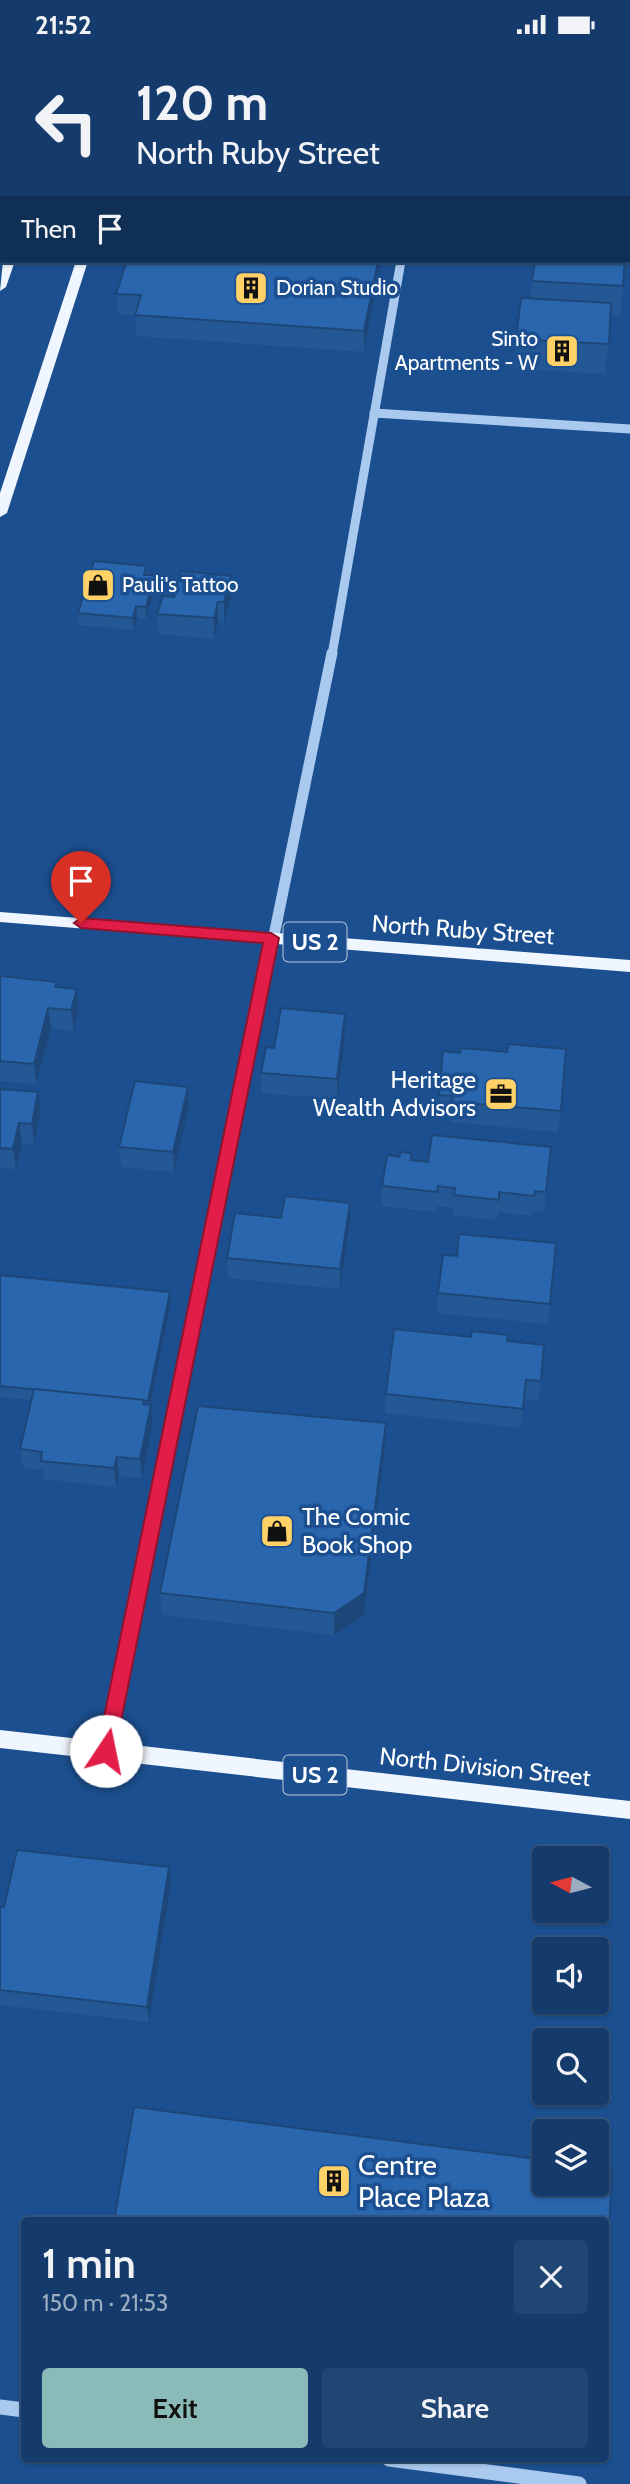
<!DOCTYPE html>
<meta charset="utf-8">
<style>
body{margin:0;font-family:Cabin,sans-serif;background:#214673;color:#f1f3f6;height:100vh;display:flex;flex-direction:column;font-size:26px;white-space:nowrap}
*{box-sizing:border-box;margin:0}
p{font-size:23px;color:#9dadc1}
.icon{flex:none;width:38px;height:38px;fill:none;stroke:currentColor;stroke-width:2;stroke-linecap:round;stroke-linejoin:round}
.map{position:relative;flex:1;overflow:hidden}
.panel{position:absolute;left:21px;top:2168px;width:588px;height:245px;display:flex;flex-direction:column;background:#143b6b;border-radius:7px;box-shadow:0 2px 5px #0004,0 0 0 2px #33557e}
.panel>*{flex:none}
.guide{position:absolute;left:0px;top:0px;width:630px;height:214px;box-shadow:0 2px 5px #0004,0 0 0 2px #33557e;background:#143b6b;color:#f1f3f6;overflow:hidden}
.needle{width:46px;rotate:277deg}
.fabs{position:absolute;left:532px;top:1797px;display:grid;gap:14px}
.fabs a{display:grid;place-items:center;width:77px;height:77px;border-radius:7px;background:#143b6b;box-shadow:0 2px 5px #0004,0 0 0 2px #33557e;font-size:35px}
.pin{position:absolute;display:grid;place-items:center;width:60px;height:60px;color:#fff;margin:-72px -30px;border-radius:50% 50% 50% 0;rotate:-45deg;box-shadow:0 0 7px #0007}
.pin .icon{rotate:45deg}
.me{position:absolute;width:77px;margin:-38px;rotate:11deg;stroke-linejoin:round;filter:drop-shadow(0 0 5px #0008)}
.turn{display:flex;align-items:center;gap:24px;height:147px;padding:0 21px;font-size:32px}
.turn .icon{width:91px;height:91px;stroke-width:2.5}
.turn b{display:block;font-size:49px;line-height:60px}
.then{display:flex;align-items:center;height:66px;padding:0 21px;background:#0003;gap:14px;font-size:26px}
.round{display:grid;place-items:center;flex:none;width:74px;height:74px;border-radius:7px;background:#214673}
.head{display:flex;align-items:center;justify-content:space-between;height:119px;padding:0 21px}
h1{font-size:42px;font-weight:600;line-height:52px}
.action{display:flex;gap:14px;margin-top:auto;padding:14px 21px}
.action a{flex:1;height:80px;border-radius:7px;background:#8bbbb9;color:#111;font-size:28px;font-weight:600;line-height:80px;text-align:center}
.action a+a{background:#214673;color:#f1f3f6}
.status{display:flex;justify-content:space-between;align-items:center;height:49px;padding:0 35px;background:#143b6b;direction:ltr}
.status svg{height:19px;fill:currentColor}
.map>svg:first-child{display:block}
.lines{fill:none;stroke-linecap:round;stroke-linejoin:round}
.minor-far2{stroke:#a9c9ee;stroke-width:9}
.minor-far1{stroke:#a9c9ee;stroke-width:11}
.minor{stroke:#a9c9ee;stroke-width:15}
.major{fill:#f0f6ff;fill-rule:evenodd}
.wall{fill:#245895}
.shaded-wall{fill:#1d4779}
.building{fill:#2a66ad;stroke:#1d4779;stroke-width:2}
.route{fill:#e11d48;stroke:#92132f;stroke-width:2}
.labels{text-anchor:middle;stroke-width:7;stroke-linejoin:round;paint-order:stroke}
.far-poi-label{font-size:21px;fill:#fff;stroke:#1b4f8f;text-anchor:start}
.shield{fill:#1b4f8f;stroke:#bbcadd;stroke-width:2}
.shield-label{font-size:23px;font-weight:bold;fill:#fff}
.street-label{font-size:24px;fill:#fff;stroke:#1b4f8f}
.poi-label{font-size:24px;fill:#fff;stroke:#1b4f8f;text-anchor:end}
.near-poi-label{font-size:28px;fill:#fff;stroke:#1b4f8f;text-anchor:start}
</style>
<div class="status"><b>21:52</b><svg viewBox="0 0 49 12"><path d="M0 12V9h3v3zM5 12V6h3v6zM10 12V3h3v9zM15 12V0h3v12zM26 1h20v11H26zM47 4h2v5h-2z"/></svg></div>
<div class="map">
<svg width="630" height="2435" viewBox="0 0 630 2435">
<rect width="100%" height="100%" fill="#1b4f8f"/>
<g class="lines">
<g class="minor-far2">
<path d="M323 0 353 2"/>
<path d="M374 364 630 380"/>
<path d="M332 606 401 212"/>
</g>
<path class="minor-far1" d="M169 1398 332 604"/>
<g class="minor">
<path d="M106 1702 169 1396"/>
<path d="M0 2358 24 2361"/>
<path d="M389 2410 579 2435"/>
</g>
<g class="major">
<rect x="82" y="0" width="10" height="2"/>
<path d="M147 0H157L146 2Z"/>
<path d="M3 212H15L6 238 0 242Z"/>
<path d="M76 212H88L7 464 0 468V444Z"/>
<path d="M0 863 630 911V923L0 873Z"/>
<path d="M0 1681 630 1752V1770L0 1699Z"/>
</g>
</g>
<g class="wall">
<path d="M628 48H630V138L628 158Z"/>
<path d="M381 212 364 303 136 287 135 266 118 265 116 245Z"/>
<path d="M532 232 623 237 620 267 611 266 605 325 514 319 516 290 531 249Z"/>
<path d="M146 517 147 526H155V539L146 570 137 569 134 581 79 576 78 564Z"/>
<path d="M231 527V548L224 574H218L214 590 159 585 157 565Z"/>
<path d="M0 927 57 933 58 939 77 940 79 961 74 982 51 980 36 1035 0 1032Z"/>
<path d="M345 965V985L337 1050 261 1044V1024L274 999Z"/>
<path d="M460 1004 561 1062 558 1083 451 1073V1067L438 1066 439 1046Z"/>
<path d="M188 1038 189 1058 174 1123 121 1118 119 1098Z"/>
<path d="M0 1040 41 1063 34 1095H22L16 1120 0 1119Z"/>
<path d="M551 1098 544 1163 533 1162 532 1167 498 1163 497 1171 453 1166V1159L437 1157 436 1163 381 1157 382 1137 411 1111 428 1113Z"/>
<path d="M281 1169 350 1174 340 1240 228 1229 227 1209Z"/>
<path d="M457 1207 550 1255 547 1275 437 1264 438 1244Z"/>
<path d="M0 1226 171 1254 151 1356 153 1375 142 1429 119 1427 116 1438 44 1430 43 1421 23 1419 20 1400 31 1351 0 1348Z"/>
<path d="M508 1286V1292L541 1332 538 1352 524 1350 521 1379 385 1364 386 1345 471 1288Z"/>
<path d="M386 1374 385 1398 364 1566 334 1586 162 1566 160 1544Z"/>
<path d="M171 1834 149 1973 0 1956V1858H4Z"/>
</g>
<g class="shaded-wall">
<path d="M378 212H381L364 303V282Z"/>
<path d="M155 526V539L146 570V558Z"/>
<path d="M231 527V548L224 574V553Z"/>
<path d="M218 553V574L214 590V569Z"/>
<path d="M136 557 137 569 134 581 133 569Z"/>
<path d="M77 940 79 961 74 982 71 961Z"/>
<path d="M48 959 51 980 36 1035 34 1015Z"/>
<path d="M345 965V985L337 1050V1030Z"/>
<path d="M188 1038 189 1058 174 1123 173 1103Z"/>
<path d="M38 1043 41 1063 34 1095 32 1075Z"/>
<path d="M19 1074 22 1095 16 1120 13 1100Z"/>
<path d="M350 1154V1174L340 1240V1220Z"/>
<path d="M170 1243 171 1254 149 1363 148 1352Z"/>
<path d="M151 1356 153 1375 142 1429 140 1410Z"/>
<path d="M386 1374 385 1398 364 1566 334 1586V1564Z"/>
<path d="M117 1408 119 1427 116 1438 114 1419Z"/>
<path d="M169 1818 171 1834 149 1973 147 1958Z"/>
</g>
<g class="building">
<rect x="628" y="48" width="2" height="25"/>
<path d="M628 81H630V116L628 115Z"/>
<path d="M628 122H630L628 157Z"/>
<path d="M127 212H378L364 282 135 266 141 246 116 245Z"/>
<path d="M535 212H625L623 237 532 232Z"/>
<path d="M521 249 611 254 609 295 516 290Z"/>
<path d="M94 512 146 517 144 526H155L146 558 136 557 133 569 78 564Z"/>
<path d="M181 522 231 527 224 553H218L214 569 157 565 163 547 174 548Z"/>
<path d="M0 927 57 933 55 938 77 940 71 961 48 959 34 1015 0 1012Z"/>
<path d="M281 959 345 965 337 1030 261 1024 266 998 274 999Z"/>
<path d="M508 995 566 1000 561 1062 452 1053 453 1047 439 1046 443 1002 460 1004 461 999 507 1003Z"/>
<path d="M135 1032 188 1038 173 1103 119 1098Z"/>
<path d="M0 1040 38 1043 32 1075 19 1074 13 1100 0 1099Z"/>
<path d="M432 1086 551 1098 546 1143 535 1142 534 1147 499 1143V1151L454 1146 455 1139 438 1137 437 1143 382 1137 387 1106 399 1108 401 1103 411 1104V1111L428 1113Z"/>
<path d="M285 1147 350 1154 340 1220 227 1209 235 1164 281 1169Z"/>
<path d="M459 1185 556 1194 550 1255 438 1244 443 1206 457 1207Z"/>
<path d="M0 1226 170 1243 148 1352 0 1337Z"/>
<path d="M394 1280 471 1288 472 1282 508 1286 507 1292 544 1296 541 1332 526 1331 523 1360 386 1345Z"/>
<path d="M34 1340 144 1351 143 1355 151 1356 140 1410 117 1408 114 1419 41 1412 42 1403 20 1400Z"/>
<path d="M198 1357 386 1374 364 1544 334 1564 160 1544Z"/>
<path d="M17 1801 169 1818 147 1958 0 1941V1858H4Z"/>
<path d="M134 2058 544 2111V2135H597V2118L612 2120 606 2238V2172H114Z"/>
</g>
<path class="route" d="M81 869 271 884 279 889 115 1702 112 1708 106 1711 99 1708 97 1702 263 894 81 879 74 874Z"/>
<defs>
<g id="building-square" transform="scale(1.75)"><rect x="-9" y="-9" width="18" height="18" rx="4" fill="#ffd166" stroke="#1b4f8f"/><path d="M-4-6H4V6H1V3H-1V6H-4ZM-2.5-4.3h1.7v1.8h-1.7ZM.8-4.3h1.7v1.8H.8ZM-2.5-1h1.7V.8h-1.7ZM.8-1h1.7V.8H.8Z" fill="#111"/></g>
<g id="shop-square" transform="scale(1.75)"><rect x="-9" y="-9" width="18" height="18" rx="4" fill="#ffd166" stroke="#1b4f8f"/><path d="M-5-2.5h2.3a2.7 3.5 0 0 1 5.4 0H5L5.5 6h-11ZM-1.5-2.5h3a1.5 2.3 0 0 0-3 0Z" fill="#111"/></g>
<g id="office-square" transform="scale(1.75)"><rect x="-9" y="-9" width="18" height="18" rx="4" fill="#ffd166" stroke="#1b4f8f"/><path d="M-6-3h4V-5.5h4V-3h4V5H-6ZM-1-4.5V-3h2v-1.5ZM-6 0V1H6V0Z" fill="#111"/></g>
</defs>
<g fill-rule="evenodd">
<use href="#building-square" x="251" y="239"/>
<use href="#building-square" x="562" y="302"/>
<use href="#shop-square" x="98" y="536"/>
<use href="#office-square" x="501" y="1045"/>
<use href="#shop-square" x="277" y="1482"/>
<use href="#building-square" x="334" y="2132"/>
</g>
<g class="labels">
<g class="far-poi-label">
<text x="276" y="246">Dorian Studio</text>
<text x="538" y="297" text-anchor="end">Sinto<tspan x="538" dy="24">Apartments - W</tspan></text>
<text x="122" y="543">Pauli's Tattoo</text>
</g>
<g class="shield">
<rect x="283.5" y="873.5" width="63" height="39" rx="5"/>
<rect x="283.5" y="1706.5" width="63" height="39" rx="5"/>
</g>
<g class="shield-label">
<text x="315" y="901">US 2</text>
<text x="315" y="1734">US 2</text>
</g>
<g class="street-label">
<text transform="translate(463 881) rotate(4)" y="8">North Ruby Street</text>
<text transform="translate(485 1718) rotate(6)" y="8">North Division Street</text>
</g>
<g class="poi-label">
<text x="476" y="1039">Heritage<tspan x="476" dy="28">Wealth Advisors</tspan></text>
<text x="302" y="1476" text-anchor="start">The Comic<tspan x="302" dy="28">Book Shop</tspan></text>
</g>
<g class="near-poi-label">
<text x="358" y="2126">Centre<tspan x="358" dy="32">Place Plaza</tspan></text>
</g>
</g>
</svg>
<div class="fabs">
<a><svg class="needle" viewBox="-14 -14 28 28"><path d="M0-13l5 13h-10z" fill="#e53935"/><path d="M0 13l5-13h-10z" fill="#9dadc1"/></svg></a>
<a><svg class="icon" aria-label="sound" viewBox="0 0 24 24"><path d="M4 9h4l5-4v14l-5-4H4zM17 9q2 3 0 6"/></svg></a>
<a><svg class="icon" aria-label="search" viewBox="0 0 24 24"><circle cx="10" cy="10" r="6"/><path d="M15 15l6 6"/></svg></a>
<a><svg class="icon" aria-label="layers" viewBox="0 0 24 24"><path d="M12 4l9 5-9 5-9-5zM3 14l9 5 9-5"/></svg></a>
</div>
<div class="pin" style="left:81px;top:874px;background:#d93025"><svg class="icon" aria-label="arrive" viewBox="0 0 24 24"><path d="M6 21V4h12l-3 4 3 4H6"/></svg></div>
<svg class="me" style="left:106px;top:1702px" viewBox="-20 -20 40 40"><circle r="19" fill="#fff"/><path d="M0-13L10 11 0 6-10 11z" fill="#e11d48"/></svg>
<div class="guide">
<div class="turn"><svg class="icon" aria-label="left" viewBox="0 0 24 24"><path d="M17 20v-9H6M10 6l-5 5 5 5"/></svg><div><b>120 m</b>North Ruby Street</div></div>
<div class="then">Then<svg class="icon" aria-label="arrive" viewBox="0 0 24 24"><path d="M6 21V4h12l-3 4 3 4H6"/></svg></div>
</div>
<section class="panel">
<div class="head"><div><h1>1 min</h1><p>150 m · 21:53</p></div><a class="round"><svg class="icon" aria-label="close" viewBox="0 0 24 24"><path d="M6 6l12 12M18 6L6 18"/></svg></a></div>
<div class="action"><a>Exit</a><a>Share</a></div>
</section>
</div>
